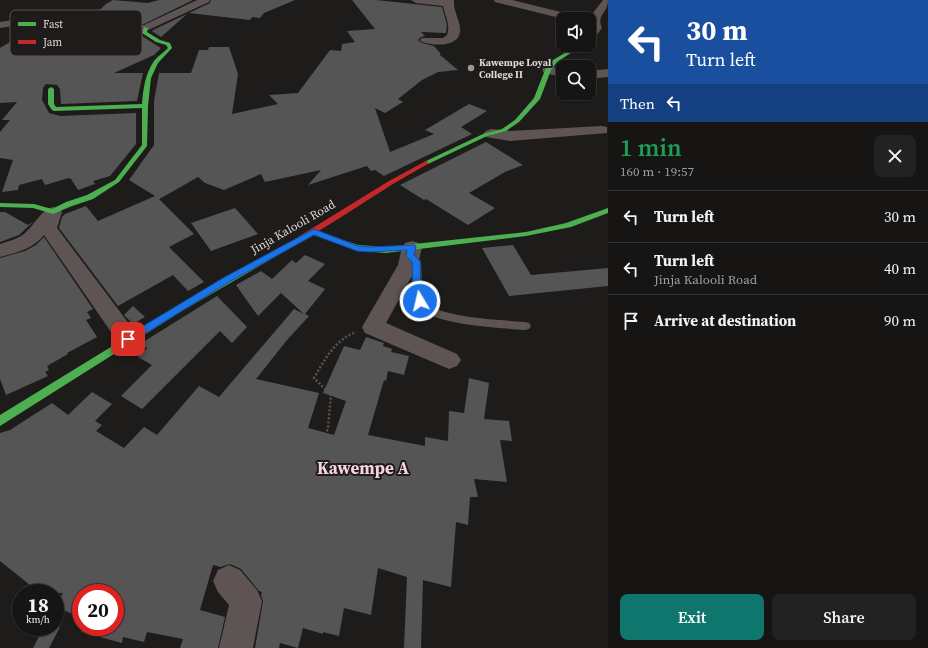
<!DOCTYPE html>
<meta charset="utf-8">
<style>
body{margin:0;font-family:"Source Serif 4",serif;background:#232222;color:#f1f3f6;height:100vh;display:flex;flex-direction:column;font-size:15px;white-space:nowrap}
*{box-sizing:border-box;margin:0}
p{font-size:13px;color:#9e9fa0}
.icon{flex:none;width:22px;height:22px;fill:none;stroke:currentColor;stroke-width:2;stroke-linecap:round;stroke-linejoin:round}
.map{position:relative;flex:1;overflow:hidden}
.sheet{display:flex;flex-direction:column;background:#161514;width:320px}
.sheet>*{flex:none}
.guide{background:#1a4fa0;color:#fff;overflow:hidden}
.controls{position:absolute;left:556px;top:12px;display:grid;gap:8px}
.controls a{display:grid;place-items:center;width:40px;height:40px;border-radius:8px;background:#161514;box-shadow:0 1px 3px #0004,0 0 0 1px #353434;font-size:20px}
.speed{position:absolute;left:12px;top:584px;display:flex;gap:8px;font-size:20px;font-weight:700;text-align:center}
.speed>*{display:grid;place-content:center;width:52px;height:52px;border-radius:50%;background:#161514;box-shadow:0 1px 3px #0004,0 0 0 1px #353434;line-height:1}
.speed small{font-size:10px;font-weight:400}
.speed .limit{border:6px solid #d22;background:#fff;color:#111}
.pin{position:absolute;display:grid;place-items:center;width:34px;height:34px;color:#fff;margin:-17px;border-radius:8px;box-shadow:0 2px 6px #0006}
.me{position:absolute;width:44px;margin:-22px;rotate:351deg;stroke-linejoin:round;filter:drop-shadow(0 0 3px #0008)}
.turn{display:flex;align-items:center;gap:14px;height:84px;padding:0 12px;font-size:18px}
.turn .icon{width:52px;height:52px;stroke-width:2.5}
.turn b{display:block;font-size:28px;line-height:34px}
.then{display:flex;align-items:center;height:38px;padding:0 12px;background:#0003;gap:8px;font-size:15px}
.round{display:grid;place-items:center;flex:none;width:42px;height:42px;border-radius:8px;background:#232222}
.headline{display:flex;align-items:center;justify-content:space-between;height:68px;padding:0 12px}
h1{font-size:24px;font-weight:600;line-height:30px;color:#1e9e55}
.cta{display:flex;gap:8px;margin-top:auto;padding:8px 12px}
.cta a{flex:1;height:46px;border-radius:8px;background:#0f766e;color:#fff;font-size:16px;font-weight:600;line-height:46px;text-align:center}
.cta a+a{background:#232222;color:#f1f3f6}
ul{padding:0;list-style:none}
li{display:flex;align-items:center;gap:12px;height:52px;padding:0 12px;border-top:1px solid #353434}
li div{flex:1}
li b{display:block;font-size:15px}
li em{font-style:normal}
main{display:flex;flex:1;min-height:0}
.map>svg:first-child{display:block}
.building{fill:#565555}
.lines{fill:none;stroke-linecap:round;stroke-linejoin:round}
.path-far1{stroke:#585251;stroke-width:2.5;stroke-dasharray:2 2;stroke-linecap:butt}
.path{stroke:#585251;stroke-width:3.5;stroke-dasharray:2.5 2.5;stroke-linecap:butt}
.lane{fill:#5e5454;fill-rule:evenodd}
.street{fill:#5e5454;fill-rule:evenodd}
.fast{fill:#4caf50;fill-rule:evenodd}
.jam{fill:#c62828;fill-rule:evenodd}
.route{fill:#1a73e8;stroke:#114b97}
.poi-dot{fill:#9a9896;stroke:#1f1b1a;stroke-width:1.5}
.labels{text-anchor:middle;stroke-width:4;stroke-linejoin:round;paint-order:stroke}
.far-poi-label{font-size:10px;font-weight:bold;fill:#dcdad8;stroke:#1f1b1a;text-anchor:start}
.street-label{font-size:12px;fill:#dcdad8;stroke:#1f1b1a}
.near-quarter-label{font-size:17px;font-weight:bold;fill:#f5d4e0;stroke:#1f1b1a}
.key{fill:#1f1b1a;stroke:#585453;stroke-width:1}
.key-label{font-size:11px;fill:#dcdad8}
</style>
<main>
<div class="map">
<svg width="608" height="648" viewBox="0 0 608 648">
<rect width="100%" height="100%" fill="#1e1c1b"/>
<g class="building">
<path d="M113 0 148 3 159 0H193L144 24H121L88 21 106 4Z"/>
<path d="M211 0H295L264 13 260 18 252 17 250 20 189 13 210 3Z"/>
<path d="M352 0H376L442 7 447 25 446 33 421 32 425 36 421 37 418 40 422 43 434 46 440 53V55L458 70 438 72 422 80 398 99 403 102 385 113 375 108 390 152 434 134 425 130 469 104 487 111 461 127 472 134 384 176 375 170 371 171 367 166 308 185 321 170 265 182 261 174 224 190 205 183 198 177 163 197 159 199 157 197 194 234 169 247 204 282 188 291 173 275 118 306 59 228 62 217 65 214 86 206 98 221 155 196 129 180 154 145V101L159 73H191L199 50H208L209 47H229L238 74 232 114 278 104 269 95 298 93 330 50 341 51 342 44 355 42 347 31 375 29Z"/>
<path d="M187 14 161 37 152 31 153 30Z"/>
<path d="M37 26 121 33H137L161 48 154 55 114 73H143L137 101 61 104 60 89 57 85 46 84 43 88 42 100 49 113 60 116 136 113V144L110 176 93 181 95 184 78 190 71 179 69 178 45 185 42 179 19 185 18 190 2 192 13 160 0 158V132L10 120H2L17 102 0 103V48Z"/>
<path d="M486 142 523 165 505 172 469 193 495 208 468 225 426 199 424 200 400 185Z"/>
<path d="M235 208 258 234 211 251 191 223Z"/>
<path d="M0 212H5L28 225 34 221 19 235 0 242Z"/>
<path d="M44 237 93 309 87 312 91 318 86 320 97 337 67 353 68 354 47 366 49 370 45 372 48 376 6 395 0 379V258L25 251 36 245Z"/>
<path d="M513 245 531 275 608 268V286L509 296 482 248Z"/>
<path d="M305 255 325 264 308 281 325 289 305 314 309 316 287 340 256 379 319 393 308 428 334 435 346 401 323 393 344 346 360 350 366 337 384 343 383 346 392 349 391 352 409 356 404 375 388 371 386 381 384 380 368 435 425 446V437L448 441 449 411 464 413 469 378 489 383 484 419 509 421 512 441 500 440 507 482 474 479 478 497H470L468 525 456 522 451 587 423 580 421 648H404L407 577 378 568 371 615 344 608 339 636 323 632V634L303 628 298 648 280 643 279 648H255L263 601 261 595 262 592 259 591 241 569 230 564 220 567 213 565 200 610 225 617 218 648H180L183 639 147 632 144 642 123 637 122 643 81 632V627H115V593H81V618L55 606 63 593H40L0 561V433L10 430 52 403 68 415 92 392 112 404 95 421 102 425 96 431 124 448 144 427 157 435 199 386 219 397 294 309 304 314 281 293 258 316 236 285 261 271 272 279 292 260 296 263Z"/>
<path d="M217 296 247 327 232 343 220 331 142 409 121 396 152 365 138 357 147 348 140 344Z"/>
<path d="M133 306 145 317 133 324 124 315Z"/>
<path d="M44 627H60L49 648H33Z"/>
</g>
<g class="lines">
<path class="path-far1" d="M320 450 328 428 331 395 314 378C325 359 335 340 356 332"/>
<path class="path" d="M216 561 229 527 233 523 254 482 299 498 308 483 320 449"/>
<path class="lane" d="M410 253 413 254 421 261 422 289 428 306C459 319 492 319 525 322L529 323 531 326 529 329 525 330C488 327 453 326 419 311L412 289 411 262 405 256Z"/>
<g class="street">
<path d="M197 0H210L209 2 146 31 121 32 33 23 0 28V22L33 17 121 26 144 25Z"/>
<path d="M411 0H454C453 10 459 18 460 28 462 48 434 46 422 42L420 40 422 38H443L447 35C451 25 445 17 443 6L416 3Z"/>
<path d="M494 0H512L581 17 582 19H564L495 2Z"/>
<path d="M603 0H608C608 14 596 14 602 28L593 40 589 41 590 17Z"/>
<path d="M548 66 563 69V77L544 73 542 70 544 67Z"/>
<path d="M608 69V77L589 79V71Z"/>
<path d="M602 126 607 127V133L510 141 486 137 483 134 486 131 491 129 510 131Z"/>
<path d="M53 207 59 208 62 212 57 228 136 333 139 339 136 345 128 348 120 345 44 235C33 249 16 253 0 257V244C9 241 19 239 26 232 35 224 41 210 53 207Z"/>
<path d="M412 241 419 243 422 247 418 265 386 323 457 354 461 360 457 366 449 369 365 333 362 327 398 265 402 247 405 243Z"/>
<path d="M229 565 240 570 257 590 262 601 253 648H219L229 605 218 592 213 581 218 570Z"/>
</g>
<g class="fast">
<path d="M144 27 148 28 147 32 160 40 170 43 172 48 158 63 151 78 148 106 147 146 119 182 93 199 72 206 53 214 33 208 0 207V203L34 204 52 209 66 202 87 195 115 180 142 145V108L54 111 52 110 48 104V89L51 87 54 89V104L56 107 142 104C143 90 145 74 154 61 158 56 163 53 168 48L166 45 156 42 142 33Z"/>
<path d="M578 45H583L557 62 551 70 540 99 519 122 506 131 487 136 428 164H424V162L483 134 502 129 515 120 534 98 545 70 553 60Z"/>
<path d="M608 208V213L571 227 526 236 386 253C359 252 336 243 311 234L310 232 314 230 358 245 386 247 526 232 566 223Z"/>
<path d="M289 242 292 243 293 245 292 247 182 311 0 426V415L176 307Z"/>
</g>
<path class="jam" d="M426 161 428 162V164C381 189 338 221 292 247L289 248 285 245 389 181Z"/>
</g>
<path class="route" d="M314 229 358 246 369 247 415 245 416 247 414 255 420 261 421 289 424 301 423 303 420 304 415 301 413 289 412 262 406 256 407 250 369 252 357 251 314 235 229 282 131 342H125L123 339 125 337 223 278Z"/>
<circle class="poi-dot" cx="471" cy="68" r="4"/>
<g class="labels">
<g class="far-poi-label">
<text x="479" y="66">Kawempe Loyal<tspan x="479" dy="12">College II</tspan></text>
</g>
<g class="street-label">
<text transform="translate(293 227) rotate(-30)" y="4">Jinja Kalooli Road</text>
</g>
<g class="near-quarter-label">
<text x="363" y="474">Kawempe A</text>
</g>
</g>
<rect x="10" y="10" width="132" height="46" rx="6" class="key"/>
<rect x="18" y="22" width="18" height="4" fill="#4caf50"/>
<rect x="18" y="40" width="18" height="4" fill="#c62828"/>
<g class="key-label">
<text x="43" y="28">Fast</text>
<text x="43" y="46">Jam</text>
</g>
</svg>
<div class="controls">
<a><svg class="icon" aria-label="sound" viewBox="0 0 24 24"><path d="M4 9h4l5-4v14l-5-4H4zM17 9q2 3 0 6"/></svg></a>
<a><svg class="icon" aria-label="search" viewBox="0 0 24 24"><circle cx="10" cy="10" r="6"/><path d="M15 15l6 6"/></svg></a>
</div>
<div class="speed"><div>18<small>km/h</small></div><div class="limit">20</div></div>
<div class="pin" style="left:128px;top:339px;background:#d93025"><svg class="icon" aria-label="arrive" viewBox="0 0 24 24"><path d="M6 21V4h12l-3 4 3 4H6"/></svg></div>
<svg class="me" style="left:420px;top:301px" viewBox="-20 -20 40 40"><circle r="17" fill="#1a73e8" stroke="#fff" stroke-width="3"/><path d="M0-11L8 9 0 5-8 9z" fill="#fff"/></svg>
</div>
<section class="sheet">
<div class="guide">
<div class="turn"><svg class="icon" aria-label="left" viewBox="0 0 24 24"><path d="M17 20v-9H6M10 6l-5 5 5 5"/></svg><div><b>30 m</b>Turn left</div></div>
<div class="then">Then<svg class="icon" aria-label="left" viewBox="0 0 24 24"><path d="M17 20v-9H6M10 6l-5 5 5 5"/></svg></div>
</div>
<div class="headline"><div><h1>1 min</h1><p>160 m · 19:57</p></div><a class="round"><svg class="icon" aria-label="close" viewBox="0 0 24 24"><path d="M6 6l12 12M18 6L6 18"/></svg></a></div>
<ul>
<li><svg class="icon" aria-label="left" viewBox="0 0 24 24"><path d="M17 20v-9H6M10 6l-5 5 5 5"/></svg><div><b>Turn left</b></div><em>30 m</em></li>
<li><svg class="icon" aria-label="left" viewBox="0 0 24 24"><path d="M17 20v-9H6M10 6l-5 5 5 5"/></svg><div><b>Turn left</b><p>Jinja Kalooli Road</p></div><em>40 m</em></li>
<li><svg class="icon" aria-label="arrive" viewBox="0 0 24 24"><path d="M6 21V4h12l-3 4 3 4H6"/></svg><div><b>Arrive at destination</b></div><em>90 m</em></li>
</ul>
<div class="cta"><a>Exit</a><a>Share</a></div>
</section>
</main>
